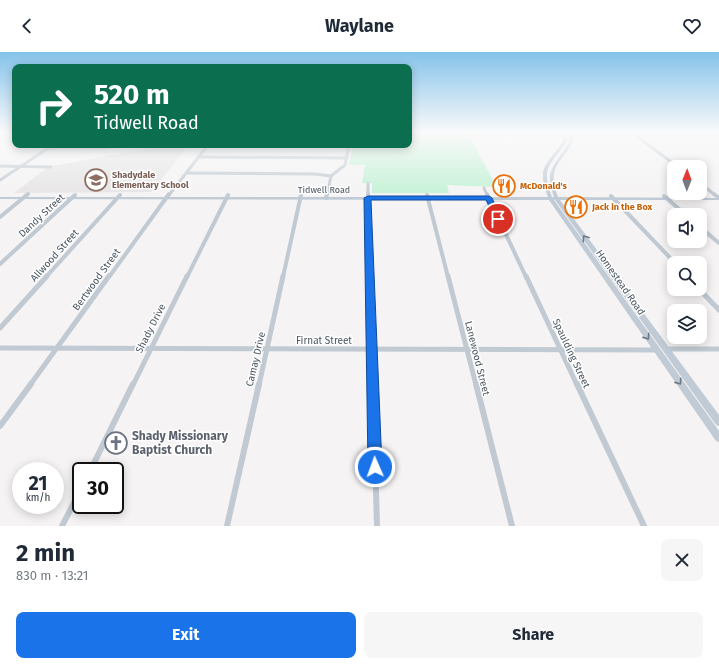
<!DOCTYPE html>
<meta charset="utf-8">
<style>
body{margin:0;font-family:"Fira Sans",sans-serif;background:#f6f6f7;color:#1f2937;height:100vh;display:flex;flex-direction:column;font-size:15px;white-space:nowrap}
*{box-sizing:border-box;margin:0}
p{font-size:13px;color:#747a83}
.icon{flex:none;width:22px;height:22px;fill:none;stroke:currentColor;stroke-width:2;stroke-linecap:round;stroke-linejoin:round}
.map{position:relative;height:474px;overflow:hidden}
.side{display:flex;flex-direction:column;background:#fff;flex:1}
.side>*{flex:none}
.hud{position:absolute;left:12px;top:12px;width:400px;height:84px;border-radius:8px;box-shadow:0 2px 10px #0003;background:#0b6e4f;color:#fff;overflow:hidden}
.needle{width:26px;rotate:1deg}
.buttons{position:absolute;left:667px;top:108px;display:grid;gap:8px}
.buttons a{display:grid;place-items:center;width:40px;height:40px;border-radius:8px;background:#fff;box-shadow:0 2px 10px #0003;font-size:20px}
.speed{position:absolute;left:12px;top:410px;display:flex;gap:8px;font-size:20px;font-weight:700;text-align:center}
.speed>*{display:grid;place-content:center;width:52px;height:52px;border-radius:50%;background:#fff;box-shadow:0 2px 10px #0003;line-height:1}
.speed small{font-size:10px;font-weight:400}
.speed .limit{border:2px solid #111;border-radius:6px;background:#fff;color:#111}
.pin{position:absolute;display:grid;place-items:center;width:34px;height:34px;color:#fff;margin:-17px;border:2px solid #fff;border-radius:50%;box-shadow:0 1px 4px #0007}
.me{position:absolute;width:44px;margin:-22px;rotate:358deg;stroke-linejoin:round;filter:drop-shadow(0 0 3px #0008)}
.turn{display:flex;align-items:center;gap:14px;height:84px;padding:0 16px;font-size:18px}
.turn .icon{width:52px;height:52px;stroke-width:2.5}
.turn b{display:block;font-size:28px;line-height:34px}
.round{display:grid;place-items:center;flex:none;width:42px;height:42px;border-radius:8px;background:#f6f6f7}
.head{display:flex;align-items:center;justify-content:space-between;height:68px;padding:0 16px}
h1{font-size:24px;font-weight:700;line-height:30px}
.button{display:flex;gap:8px;margin-top:auto;padding:8px 16px}
.button a{flex:1;height:46px;border-radius:8px;background:#1a73e8;color:#fff;font-size:16px;font-weight:700;line-height:46px;text-align:center}
.button a+a{background:#f6f6f7;color:#1f2937}
header{display:flex;justify-content:space-between;align-items:center;height:52px;padding:0 16px;background:#fff;font-size:18px;font-weight:700}
.map>svg:first-child{display:block}
.education{fill:#e6e4e5}
.green{fill:#c3f1d5}
.lines{fill:none;stroke-linecap:round;stroke-linejoin:round}
.minor-far3{stroke:#c1cad2;stroke-width:3}
.minor-far2{stroke:#c1cad2;stroke-width:4}
.minor-far1{stroke:#c1cad2;stroke-width:5}
.minor{stroke:#c1cad2;stroke-width:6}
.secondary{fill:#c1cbd6;fill-rule:evenodd}
.wall{fill:#b0b2b7}
.shaded-wall{fill:#909195}
.oneway{stroke:#6e7984}
.route{fill:#1a73e8;stroke:#114b97}
.labels{text-anchor:middle;stroke-width:3;stroke-linejoin:round;paint-order:stroke}
.far-education-label{font-size:9px;font-weight:bold;fill:#785e54;stroke:#fff;text-anchor:start}
.far-food-label{font-size:9px;font-weight:bold;fill:#c56008;stroke:#fff;text-anchor:start}
.far-street-label{font-size:9px;fill:#4a5661;stroke:#fff}
.street-label{font-size:10px;fill:#4a5661;stroke:#fff}
.near-worship-label{font-size:12px;font-weight:bold;fill:#5b616d;stroke:#fff;text-anchor:start}
</style>
<header><svg class="icon" aria-label="back" viewBox="0 0 24 24"><path d="M15 5l-7 7 7 7"/></svg>Waylane<svg class="icon" aria-label="heart" viewBox="0 0 24 24"><path d="M12 20l-8-8c-3-5 5-10 8-4 3-6 11-1 8 4z"/></svg></header>
<div class="map">
<svg width="719" height="474" viewBox="0 0 719 474">
<rect width="100%" height="100%" fill="#f5f3f3"/>
<path class="education" d="M165 93H189L151 140 14 141 48 115Z"/>
<path class="green" d="M409 80H467L497 135 447 133 449 141H372V131H362L365 113H349L353 93H409Z"/>
<g class="lines">
<g class="minor-far3">
<path d="M631 80 678 115"/>
<path d="M48 96H104L125 93"/>
<path d="M199 105 347 106"/>
<path d="M0 114 51 115"/>
<path d="M187 121 315 122 331 124"/>
<path d="M0 128 50 95"/>
<path d="M368 131V143"/>
<path d="M700 131 715 143"/>
<path d="M484 136 487 143"/>
<path d="M169 143 208 93"/>
<path d="M327 143 331 124 345 113 349 93"/>
</g>
<g class="minor-far2">
<path d="M368 142 370 225"/>
<path d="M487 142 526 225"/>
<path d="M714 142 719 146"/>
<path d="M427 143 448 225"/>
<path d="M611 144 675 211"/>
<path d="M664 144 686 163"/>
<path d="M326 146 327 142"/>
<path d="M0 165 28 142"/>
<path d="M700 175 719 191"/>
<path d="M0 212 75 143"/>
<path d="M46 225 120 143"/>
<path d="M109 225 169 142"/>
<path d="M187 225 228 143"/>
<path d="M283 225 301 143"/>
</g>
<g class="minor-far1">
<path d="M370 224 373 333"/>
<path d="M448 224 476 333"/>
<path d="M526 224 577 333"/>
<path d="M699 237 719 258"/>
<path d="M0 276 47 224"/>
<path d="M0 296 658 298"/>
<path d="M666 297H719"/>
<path d="M30 333 109 224"/>
<path d="M133 333 187 224"/>
<path d="M259 333 283 224"/>
</g>
<g class="minor">
<path d="M373 332 377 474"/>
<path d="M476 332 512 474"/>
<path d="M577 332 644 474"/>
<path d="M0 374 31 332"/>
<path d="M90 419 133 332"/>
<path d="M62 474 81 437"/>
<path d="M227 474 259 332"/>
</g>
<path class="secondary" d="M562 80H566L567 89C551 114 540 114 552 145H554C546 124 550 118 562 101 564 98 568 93 569 90 570 87 569 83 568 80H571L573 90C559 113 547 116 558 145L719 146V148H560L719 363V374L716 373 555 148H554L719 379V390L716 389 549 148 0 147V145H548C536 113 547 114 563 89Z"/>
</g>
<path class="wall" d="M427 80H443L437 83Z"/>
<path class="shaded-wall" d="M438 80H443L437 83Z"/>
<defs><path id="oneway-chevron" d="M-2-3.5L2.5 0L-2 3.5" fill="none" stroke-width="1.6" stroke-linecap="round" stroke-linejoin="round"/></defs>
<g class="oneway">
<use href="#oneway-chevron" transform="translate(585 186) rotate(-126)"/>
<use href="#oneway-chevron" transform="translate(647 285) rotate(55)"/>
<use href="#oneway-chevron" transform="translate(679 330) rotate(55)"/>
</g>
<linearGradient id="sky" x2="0" y2="1"><stop stop-color="#85c3ea"/><stop offset="0.55" stop-color="#fafafa"/><stop offset="1" stop-color="#fafafa" stop-opacity="0"/></linearGradient>
<rect width="719" height="146" fill="url(#sky)"/>
<path class="route" d="M489 144 492 146 502 167 501 168H496L486 148H371L382 415 380 420 375 422 370 420 368 415 364 146 368 144Z"/>
<defs>
<g id="school-ring" transform="scale(1.15)"><circle r="9.5" fill="#fff" stroke="#8d6e63" stroke-width="1.5"/><path d="M0-5L7-2L0 1L-7-2ZM-4 1L0 2.5L4 1V4Q0 6-4 4Z" fill="#8d6e63"/></g>
<g id="restaurant-ring" transform="scale(1.15)"><circle r="9.5" fill="#fff" stroke="#e8710a" stroke-width="1.5"/><path d="M-5-6h1v4h1v-4h1v4h1v-4h1v5L-1.5 .5V6h-2V.5L-5-1ZM5-6V6H3V1.5H1.5Q1.5-4 5-6Z" fill="#e8710a"/></g>
<g id="church-ring" transform="scale(1.15)"><circle r="9.5" fill="#fff" stroke="#6b7280" stroke-width="1.5"/><path d="M-1.2-6h2.4v3.5h3.3v2.4h-3.3V6h-2.4V-.1h-3.3v-2.4h3.3Z" fill="#6b7280"/></g>
</defs>
<g fill-rule="evenodd">
<use href="#school-ring" x="96" y="128"/>
<use href="#restaurant-ring" x="504" y="134"/>
<use href="#restaurant-ring" x="576" y="155"/>
<use href="#church-ring" x="116" y="391"/>
</g>
<g class="labels">
<g class="far-education-label">
<text x="112" y="126">Shadydale<tspan x="112" dy="10">Elementary School</tspan></text>
</g>
<g class="far-food-label">
<text x="520" y="137">McDonald's</text>
<text x="592" y="158">Jack in the Box</text>
</g>
<g class="far-street-label">
<text x="324" y="141">Tidwell Road</text>
</g>
<g class="street-label">
<text transform="translate(41 163) rotate(-43)" y="4">Dandy Street</text>
<text transform="translate(54 203) rotate(-48)" y="4">Allwood Street</text>
<text transform="translate(96 227) rotate(-54)" y="4">Bertwood Street</text>
<text transform="translate(621 230) rotate(55)" y="4">Homestead Road</text>
<text transform="translate(150 276) rotate(-63)" y="4">Shady Drive</text>
<text x="324" y="292">Firnat Street</text>
<text transform="translate(572 301) rotate(65)" y="4">Spaulding Street</text>
<text transform="translate(478 306) rotate(76)" y="4">Lanewood Street</text>
<text transform="translate(255 307) rotate(-77)" y="4">Camay Drive</text>
</g>
<g class="near-worship-label">
<text x="132" y="388">Shady Missionary<tspan x="132" dy="14">Baptist Church</tspan></text>
</g>
</g>
</svg>
<div class="buttons">
<a><svg class="needle" viewBox="-14 -14 28 28"><path d="M0-13l5 13h-10z" fill="#e53935"/><path d="M0 13l5-13h-10z" fill="#747a83"/></svg></a>
<a><svg class="icon" aria-label="sound" viewBox="0 0 24 24"><path d="M4 9h4l5-4v14l-5-4H4zM17 9q2 3 0 6"/></svg></a>
<a><svg class="icon" aria-label="search" viewBox="0 0 24 24"><circle cx="10" cy="10" r="6"/><path d="M15 15l6 6"/></svg></a>
<a><svg class="icon" aria-label="layers" viewBox="0 0 24 24"><path d="M12 4l9 5-9 5-9-5zM3 14l9 5 9-5"/></svg></a>
</div>
<div class="speed"><div>21<small>km/h</small></div><div class="limit">30</div></div>
<div class="pin" style="left:498px;top:167px;background:#d93025"><svg class="icon" aria-label="arrive" viewBox="0 0 24 24"><path d="M6 21V4h12l-3 4 3 4H6"/></svg></div>
<svg class="me" style="left:375px;top:415px" viewBox="-20 -20 40 40"><circle r="17" fill="#1a73e8" stroke="#fff" stroke-width="3"/><path d="M0-11L8 9 0 5-8 9z" fill="#fff"/></svg>
<div class="hud">
<div class="turn"><svg class="icon" aria-label="right" viewBox="0 0 24 24"><path d="M7 20v-9h11M14 6l5 5-5 5"/></svg><div><b>520 m</b>Tidwell Road</div></div>
</div>
</div>
<section class="side">
<div class="head"><div><h1>2 min</h1><p>830 m · 13:21</p></div><a class="round"><svg class="icon" aria-label="close" viewBox="0 0 24 24"><path d="M6 6l12 12M18 6L6 18"/></svg></a></div>
<div class="button"><a>Exit</a><a>Share</a></div>
</section>
